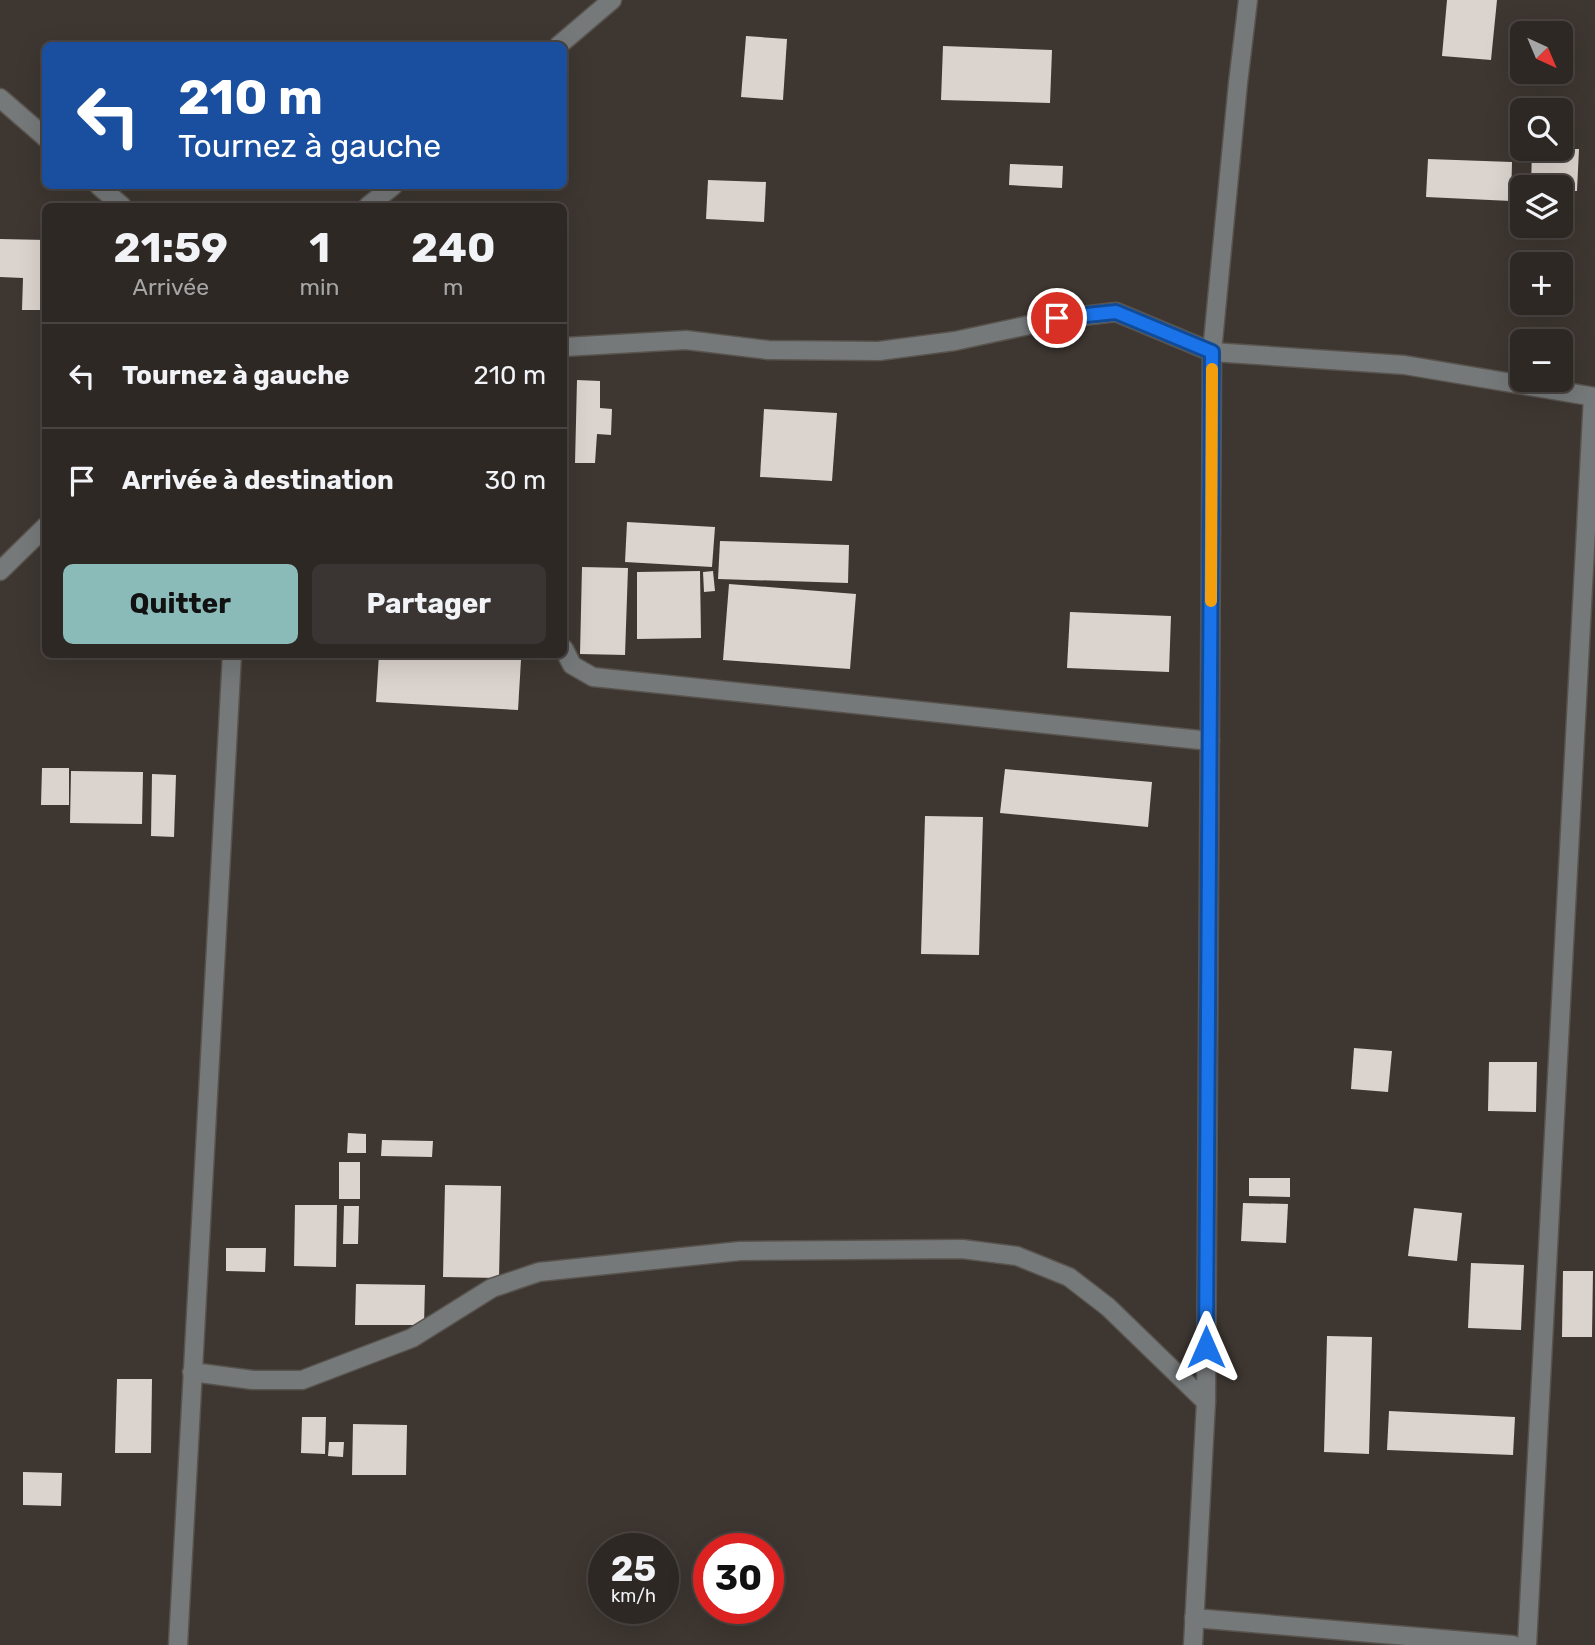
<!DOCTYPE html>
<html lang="fr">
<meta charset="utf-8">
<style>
body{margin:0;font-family:Rubik,sans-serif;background:#3a3432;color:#f1f3f6;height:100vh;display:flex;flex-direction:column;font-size:26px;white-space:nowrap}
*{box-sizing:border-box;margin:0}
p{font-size:23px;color:#a7a6a7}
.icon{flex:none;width:38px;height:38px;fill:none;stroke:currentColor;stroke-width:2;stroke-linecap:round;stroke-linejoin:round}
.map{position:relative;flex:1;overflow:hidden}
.details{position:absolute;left:42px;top:203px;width:525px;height:455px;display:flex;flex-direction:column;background:#2e2825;border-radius:10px;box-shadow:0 7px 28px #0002,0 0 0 2px #494442}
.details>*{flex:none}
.guide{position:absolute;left:42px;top:42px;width:525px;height:147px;border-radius:10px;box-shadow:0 7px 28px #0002,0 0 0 2px #494442;background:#1a4fa0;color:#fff;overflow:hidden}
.needle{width:46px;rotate:136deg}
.controls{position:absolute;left:1510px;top:21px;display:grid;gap:14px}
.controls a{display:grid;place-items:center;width:63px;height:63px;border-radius:10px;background:#2e2825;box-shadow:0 7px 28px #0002,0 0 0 2px #494442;font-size:35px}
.speed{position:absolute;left:588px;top:1533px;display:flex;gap:14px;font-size:35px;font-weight:700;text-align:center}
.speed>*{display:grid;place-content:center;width:91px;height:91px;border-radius:50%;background:#2e2825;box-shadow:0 7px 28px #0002,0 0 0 2px #494442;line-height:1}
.speed small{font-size:18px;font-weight:400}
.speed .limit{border:10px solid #d22;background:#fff;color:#111}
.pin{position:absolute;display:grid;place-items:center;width:60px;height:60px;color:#fff;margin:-30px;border:4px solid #fff;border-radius:50%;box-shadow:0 2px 7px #0007}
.me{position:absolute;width:77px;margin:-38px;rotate:0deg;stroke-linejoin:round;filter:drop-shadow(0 0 5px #0008)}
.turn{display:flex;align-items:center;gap:24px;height:147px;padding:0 21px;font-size:32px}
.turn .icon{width:91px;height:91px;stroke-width:2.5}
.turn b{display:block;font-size:49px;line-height:60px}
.eta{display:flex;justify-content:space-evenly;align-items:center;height:119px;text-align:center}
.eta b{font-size:42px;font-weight:700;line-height:49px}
.cta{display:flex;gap:14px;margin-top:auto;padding:14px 21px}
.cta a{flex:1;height:80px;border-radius:10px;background:#8bbbb9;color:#111;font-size:28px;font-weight:700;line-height:80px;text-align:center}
.cta a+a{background:#3a3432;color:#f1f3f6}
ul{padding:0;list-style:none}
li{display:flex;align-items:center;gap:21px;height:105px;padding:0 21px;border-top:2px solid #494442}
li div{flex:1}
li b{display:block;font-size:26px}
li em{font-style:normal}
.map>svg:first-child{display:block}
.building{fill:#dbd3cd}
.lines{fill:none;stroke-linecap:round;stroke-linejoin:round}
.minor-casing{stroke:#59534e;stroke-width:21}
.minor{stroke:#75797a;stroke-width:18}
.route-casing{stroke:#114b97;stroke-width:18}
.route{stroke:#1a73e8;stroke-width:12}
.slow{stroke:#f59e0b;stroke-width:12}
</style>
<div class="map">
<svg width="1595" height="1645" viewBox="0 0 1595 1645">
<rect width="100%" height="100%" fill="#3d3631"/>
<g class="building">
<path d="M1447 0H1497L1491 60 1442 56Z"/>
<path d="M746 36 787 39 783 100 741 97Z"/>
<path d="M943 46 1052 50 1050 103 941 100Z"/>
<path d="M1532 149H1579L1577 191H1561V187H1531Z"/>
<path d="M1428 159 1512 162 1511 201 1426 197Z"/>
<path d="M1010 164 1063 166 1062 188 1009 185Z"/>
<path d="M708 180 766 182 764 222 706 219Z"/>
<path d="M0 239 46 240V310H22L23 278 0 277Z"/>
<path d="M577 380 600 381V408L612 409 611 435 597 434 595 463H575Z"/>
<path d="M764 409 837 413 832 481 760 477Z"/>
<path d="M627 522 715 527 712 567 625 562Z"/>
<path d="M720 541 849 545 848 583 718 579Z"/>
<path d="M582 567 628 568 625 655 580 654Z"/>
<path d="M700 571 701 638 637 639V572Z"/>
<path d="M713 571 715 591 704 592 703 572Z"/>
<path d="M729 584 856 594 850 669 723 660Z"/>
<path d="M1070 612 1171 616 1169 672 1067 668Z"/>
<path d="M379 654 521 660 518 710 376 702Z"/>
<path d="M42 768H69V805H41Z"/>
<path d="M1005 769 1152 782 1148 827 1000 813Z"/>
<path d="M71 771 143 772 142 824 70 823Z"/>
<path d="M152 774 176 775 174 837 151 836Z"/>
<path d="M925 816 983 817 979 955 921 954Z"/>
<path d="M1354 1048 1392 1051 1388 1092 1351 1089Z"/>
<path d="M1489 1062H1537L1536 1112 1488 1111Z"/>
<path d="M348 1133 366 1134V1153H347Z"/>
<path d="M382 1140 433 1141 432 1157 381 1156Z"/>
<rect x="339" y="1162" width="21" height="37"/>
<path d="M1249 1178H1290V1197L1249 1196Z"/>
<path d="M445 1185 501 1186 499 1278 443 1277Z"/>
<path d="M1243 1203 1288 1204 1286 1243 1241 1241Z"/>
<path d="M295 1205H337L336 1267 294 1266Z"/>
<path d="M344 1206H359L358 1244H343Z"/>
<path d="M1414 1208 1462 1213 1457 1261 1408 1256Z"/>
<path d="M226 1248H266L265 1272 226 1271Z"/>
<path d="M1471 1263 1524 1265 1521 1330 1468 1328Z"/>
<path d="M1563 1271H1593L1592 1337H1562Z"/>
<path d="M356 1284 425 1285 424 1325H355Z"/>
<path d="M1327 1336 1372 1337 1369 1454 1324 1452Z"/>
<path d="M117 1379H152L151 1453H115Z"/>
<path d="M1389 1411 1515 1417 1513 1455 1387 1450Z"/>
<path d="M302 1417H326L325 1454 301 1453Z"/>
<path d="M353 1424 407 1425 406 1475H352Z"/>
<path d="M329 1442H344L343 1457 328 1456Z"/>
<path d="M23 1472 62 1473 61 1506 23 1505Z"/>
</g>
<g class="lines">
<g class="minor-casing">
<g id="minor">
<path d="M558 46 612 0"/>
<path d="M0 98 46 138"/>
<path d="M99 186 122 206"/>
<path d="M368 206 393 186"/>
<path d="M564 347 686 340 768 350 879 351 955 341 1057 319 1116 312 1212 352 1405 365 1595 397"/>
<path d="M0 571 46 526"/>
<path d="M564 649 572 665 593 677 1210 741"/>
<path d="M192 1372 253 1380H302L412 1338 492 1288 539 1272 740 1251 962 1249 1017 1256 1069 1277 1108 1307 1206 1402"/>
<path d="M1194 1618 1513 1645"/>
<path d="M178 1645 232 654"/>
<path d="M1193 1645 1206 1402 1212 352 1238 83 1248 0"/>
<path d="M1527 1645 1593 397"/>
</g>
</g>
<use href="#minor" class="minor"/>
</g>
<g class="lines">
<g class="route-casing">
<path id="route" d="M1057 318 1116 312 1212 352 1206 1347"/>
</g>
<use href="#route" class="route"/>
<path class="slow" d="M1211 601 1212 369"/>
</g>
</svg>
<div class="controls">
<a><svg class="needle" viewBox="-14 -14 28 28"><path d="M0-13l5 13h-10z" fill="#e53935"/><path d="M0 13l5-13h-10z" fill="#a7a6a7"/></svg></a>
<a><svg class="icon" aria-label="search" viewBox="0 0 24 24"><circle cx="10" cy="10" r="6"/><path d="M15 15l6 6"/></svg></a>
<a><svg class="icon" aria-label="layers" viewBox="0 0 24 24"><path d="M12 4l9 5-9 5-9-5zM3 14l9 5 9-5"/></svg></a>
<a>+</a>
<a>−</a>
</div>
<div class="speed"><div>25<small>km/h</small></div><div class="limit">30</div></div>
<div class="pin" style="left:1057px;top:318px;background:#d93025"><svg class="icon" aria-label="arrive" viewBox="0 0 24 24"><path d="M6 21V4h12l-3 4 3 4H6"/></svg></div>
<svg class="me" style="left:1206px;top:1347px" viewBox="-20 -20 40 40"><path d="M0-17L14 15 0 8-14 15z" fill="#1a73e8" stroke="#fff" stroke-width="4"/></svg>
<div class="guide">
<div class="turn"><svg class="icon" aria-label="left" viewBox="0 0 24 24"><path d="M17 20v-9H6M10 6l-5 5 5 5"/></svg><div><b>210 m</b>Tournez à gauche</div></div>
</div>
<section class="details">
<div class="eta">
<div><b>21:59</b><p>Arrivée</p></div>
<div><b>1</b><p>min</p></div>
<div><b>240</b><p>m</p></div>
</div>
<ul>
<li><svg class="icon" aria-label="left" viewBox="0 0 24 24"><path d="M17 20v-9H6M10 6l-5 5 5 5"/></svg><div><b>Tournez à gauche</b></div><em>210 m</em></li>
<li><svg class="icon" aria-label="arrive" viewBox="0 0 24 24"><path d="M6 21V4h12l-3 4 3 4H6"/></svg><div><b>Arrivée à destination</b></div><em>30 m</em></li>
</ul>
<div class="cta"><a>Quitter</a><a>Partager</a></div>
</section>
</div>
